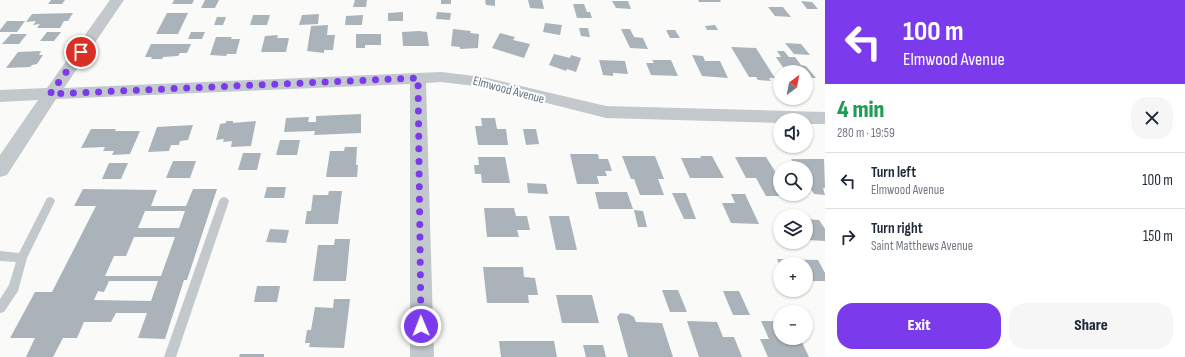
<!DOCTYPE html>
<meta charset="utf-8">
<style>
body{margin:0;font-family:"Sofia Sans Condensed",sans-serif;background:#f6f6f7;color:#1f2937;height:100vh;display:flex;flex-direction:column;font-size:15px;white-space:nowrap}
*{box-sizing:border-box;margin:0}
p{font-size:13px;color:#747a83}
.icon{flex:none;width:22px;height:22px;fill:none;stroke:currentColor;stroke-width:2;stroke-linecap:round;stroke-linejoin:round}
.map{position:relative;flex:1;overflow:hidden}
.sheet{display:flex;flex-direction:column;background:#fff;width:360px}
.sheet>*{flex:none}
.banner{background:#7c3aed;color:#fff;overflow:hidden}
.needle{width:26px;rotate:32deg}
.buttons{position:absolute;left:773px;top:65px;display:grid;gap:8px}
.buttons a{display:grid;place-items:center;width:40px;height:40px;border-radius:50%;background:#fff;box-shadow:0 1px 3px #0004;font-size:20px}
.pin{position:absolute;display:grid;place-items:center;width:34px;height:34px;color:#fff;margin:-17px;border:2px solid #fff;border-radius:50%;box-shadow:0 1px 4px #0007}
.me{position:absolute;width:44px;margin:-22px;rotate:359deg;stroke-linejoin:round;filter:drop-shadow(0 0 3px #0008)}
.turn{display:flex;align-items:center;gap:14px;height:84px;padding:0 12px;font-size:18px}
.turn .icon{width:52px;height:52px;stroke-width:2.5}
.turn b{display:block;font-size:28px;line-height:34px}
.round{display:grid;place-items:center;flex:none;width:42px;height:42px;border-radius:16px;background:#f6f6f7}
.overview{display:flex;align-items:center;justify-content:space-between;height:68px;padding:0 12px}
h1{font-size:24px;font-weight:800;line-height:30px;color:#1e9e55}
.action{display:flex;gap:8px;margin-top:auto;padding:8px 12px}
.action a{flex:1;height:46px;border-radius:16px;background:#7c3aed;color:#fff;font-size:16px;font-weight:800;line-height:46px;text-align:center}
.action a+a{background:#f6f6f7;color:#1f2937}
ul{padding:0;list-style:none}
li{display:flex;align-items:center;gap:12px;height:56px;padding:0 12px;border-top:1px solid #e0e1e3}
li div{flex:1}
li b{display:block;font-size:15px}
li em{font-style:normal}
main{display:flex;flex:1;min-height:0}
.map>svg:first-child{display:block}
.building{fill:#aab3b9;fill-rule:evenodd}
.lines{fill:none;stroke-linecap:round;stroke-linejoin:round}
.service{fill:#c3c8cc;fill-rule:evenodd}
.minor{fill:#c3c8cc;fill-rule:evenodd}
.route{stroke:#7c3aed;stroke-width:7;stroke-dasharray:0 12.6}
.labels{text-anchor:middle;stroke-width:4;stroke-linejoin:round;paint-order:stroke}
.street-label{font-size:13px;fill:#657683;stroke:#fff}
</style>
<main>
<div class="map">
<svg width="825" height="357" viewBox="0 0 825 357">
<rect width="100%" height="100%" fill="#fafaf8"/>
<g class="building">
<path d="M51 0H65L62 4H48Z"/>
<path d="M174 0H194L192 4H172Z"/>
<path d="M205 0H219L215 8H201Z"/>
<path d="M355 0H367L366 7H353Z"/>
<rect x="441" y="0" width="10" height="4"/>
<path d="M485 0H495V6L486 5Z"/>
<path d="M528 0H542L544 9 530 8Z"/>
<path d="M698 0H720L721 2H699Z"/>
<path d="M612 1H628L631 9 616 8Z"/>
<path d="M801 1 812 2 818 9H807Z"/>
<path d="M573 4H584L587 12H590L592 18H577Z"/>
<path d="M768 7H783L791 17 775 16Z"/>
<path d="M403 12V21H388V13Z"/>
<path d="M437 12 451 13 450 20 436 19Z"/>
<path d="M73 13 68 21H64L60 28H37L40 24 33 25 36 21 26 22 32 14Z"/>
<path d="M167 13H188L178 34H156Z"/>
<path d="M319 14 318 24 299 25 302 15Z"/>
<path d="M253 15H270L267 25H250Z"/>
<path d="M363 15 362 25H345L346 16Z"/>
<path d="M217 17H226L223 25H214Z"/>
<path d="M7 21H25L17 32H0V30Z"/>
<path d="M545 23 562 25 560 35 543 32Z"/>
<path d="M328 25 327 35H335L333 50H324V53L307 51 311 26Z"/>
<path d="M715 25 718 30H707L705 26Z"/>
<path d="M579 28H588L590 37 581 36Z"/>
<path d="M453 29 471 31 470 33 479 34 478 48 460 49V47L451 46Z"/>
<path d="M621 29H630L634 37 643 38 648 49 630 48Z"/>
<path d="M666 30H675L680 38H670Z"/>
<path d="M419 31 427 32 429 46H403L402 32Z"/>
<path d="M47 32H61L54 41H40Z"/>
<path d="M191 32H205L202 39H188Z"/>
<path d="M500 33 515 37 513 40 530 44 524 58 492 48Z"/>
<path d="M11 34H27L19 44H2Z"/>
<path d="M356 34H381V45H365V48H356Z"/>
<path d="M278 35 277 38H289L286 52H261L265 36Z"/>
<path d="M216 37H232L231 39H240L236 54H227L226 56 210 55Z"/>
<path d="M785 43 801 44 810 55 794 54Z"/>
<path d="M151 44H191L187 53H180L178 56 163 57 162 59H151L152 57H145Z"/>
<path d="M731 47 756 48 775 78H769L771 81 758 80 756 77H749Z"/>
<path d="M41 51 39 55H43L37 64 32 65 30 67 6 68 18 52Z"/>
<path d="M777 51H784L789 57H795L801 65 806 66 816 78H806V72H786L776 57H781Z"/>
<path d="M554 54 570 58 571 55 581 58 576 72 567 69 566 71 549 65Z"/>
<path d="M692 55 703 56 705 61H720L728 78 702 76Z"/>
<path d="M599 60 625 61 628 74 613 73V76L603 75Z"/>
<path d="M652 60H671L678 76 651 75 646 63H654Z"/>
<path d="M361 114V133L314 135 315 131 284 132 286 118 309 117 308 122H316V116Z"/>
<path d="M481 118H495L497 129H506L508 145H478L475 126H482Z"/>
<path d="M226 121H233V123L256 121 251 146 231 147 232 141 223 142 224 139 216 140 220 124 226 123Z"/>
<path d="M193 125 188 140 180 141 179 145H171L169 151 148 152 157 127Z"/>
<path d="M91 129H116L115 131H140L130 154 112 155 114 151H103L105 147 81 148Z"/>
<path d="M523 129H536L539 144 526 145Z"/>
<path d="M280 140H300L297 155H276Z"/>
<path d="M345 147H357L356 165H358L357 177H326L330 151H344Z"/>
<path d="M243 153H261L257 170H238Z"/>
<path d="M570 154H598L599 159H608L612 171H605L607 176H597L599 184H577Z"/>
<path d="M622 156H655L664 179H658L664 195H640L634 179H631Z"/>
<path d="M700 156H712L724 178H690L681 158H701Z"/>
<path d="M478 157H505L510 183H482L481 174H475L474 165H479Z"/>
<path d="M735 157H766L780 179V194H789L791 196H766L756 178H746Z"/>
<path d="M791 159H824L825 188H823L825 195 814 194 806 182V168H797Z"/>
<path d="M173 161H196L190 178H166Z"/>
<path d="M109 163H128L121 179H102Z"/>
<path d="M527 183 546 184 548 194 528 193Z"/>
<path d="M267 187H286L284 198H264Z"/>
<path d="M83 189 157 190 151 206H186L193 189H217L187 280H184L165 339 138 338 147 313H116L111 322H84L77 338H63L53 357H26L35 338H10L35 292H52L96 206H74ZM145 211H185L179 228H138ZM134 237H175L161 276H105L114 256H126ZM109 281H158L151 301 94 300 98 291 104 292Z"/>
<path d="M329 191H342L338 224H305L307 211H311L313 195H328Z"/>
<path d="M595 192H627L633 209H599Z"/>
<path d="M672 193H686L696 219H684Z"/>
<path d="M731 194H745L759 224 731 223 722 203H735Z"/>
<path d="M484 208H514L516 216H527L530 230H517L519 237H487Z"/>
<path d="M634 210 643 211 647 227H638Z"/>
<path d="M549 216H569L577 250H556Z"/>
<path d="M806 219 819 220 825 229V241L806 240Z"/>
<path d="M270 229 289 230 286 243 266 242Z"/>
<path d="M335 239H350L346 281H313L318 245H334Z"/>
<path d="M777 259 818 260 825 273V281H806V264H779Z"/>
<path d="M483 267H523L524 277 535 278 538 295H528L529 303H487Z"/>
<path d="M257 286H280L277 302H254Z"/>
<path d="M662 290H678L687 312H670Z"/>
<path d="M723 291H739L750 315H733Z"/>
<path d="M556 295H592L599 323H562Z"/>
<path d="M334 299H350L344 348 309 347 310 343H305L307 330H311L315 307 333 308Z"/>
<path d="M620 313 629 314 634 317 636 322 662 323 673 357H628L617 317Z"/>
<path d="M687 321 717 322 723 337H734L742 357H699Z"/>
<path d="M761 321H780V338H800L809 357H768L760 339H769Z"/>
<path d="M499 341H554L557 357H501Z"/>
<path d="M583 345H603L606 357H586Z"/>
<path d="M240 354H264V357H239Z"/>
</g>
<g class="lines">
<g class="service">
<path d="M50 197 53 198 55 201 27 258 18 291 4 312 0 313V299L9 285 16 262 0 261V251L19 253 47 198Z"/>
<path d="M224 197 227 198 229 201 176 357H164L219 201 221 198Z"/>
</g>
<path class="minor" d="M110 0H124L64 88 441 72 483 77 606 106 825 112V124H806V120H780V123L606 118 483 87 441 82 426 83 434 357H410V84L56 99 7 175 0 177V155L38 100 0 102V90L47 88Z"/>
</g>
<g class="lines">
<path class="route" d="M81 52 50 94 418 78 421 326"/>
</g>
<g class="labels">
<g class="street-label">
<text transform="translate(509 89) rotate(15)" y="5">Elmwood Avenue</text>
</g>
</g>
</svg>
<div class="buttons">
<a><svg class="needle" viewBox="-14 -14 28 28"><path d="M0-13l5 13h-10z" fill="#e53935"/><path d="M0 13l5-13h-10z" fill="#747a83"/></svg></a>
<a><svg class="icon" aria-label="sound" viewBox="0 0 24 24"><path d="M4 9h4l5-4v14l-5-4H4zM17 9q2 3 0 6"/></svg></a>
<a><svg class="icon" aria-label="search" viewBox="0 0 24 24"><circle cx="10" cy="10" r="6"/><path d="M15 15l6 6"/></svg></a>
<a><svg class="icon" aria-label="layers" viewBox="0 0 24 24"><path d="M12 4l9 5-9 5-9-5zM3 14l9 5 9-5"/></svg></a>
<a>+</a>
<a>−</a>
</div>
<div class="pin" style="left:81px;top:52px;background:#d93025"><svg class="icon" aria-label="arrive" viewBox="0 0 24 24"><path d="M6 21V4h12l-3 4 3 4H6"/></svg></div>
<svg class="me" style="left:421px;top:326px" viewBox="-20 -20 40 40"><circle r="17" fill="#7c3aed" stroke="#fff" stroke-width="3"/><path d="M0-11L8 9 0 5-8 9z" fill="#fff"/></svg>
</div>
<section class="sheet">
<div class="banner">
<div class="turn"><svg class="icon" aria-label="left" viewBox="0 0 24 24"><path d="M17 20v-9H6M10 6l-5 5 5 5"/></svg><div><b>100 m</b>Elmwood Avenue</div></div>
</div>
<div class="overview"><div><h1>4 min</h1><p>280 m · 19:59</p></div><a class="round"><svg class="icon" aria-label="close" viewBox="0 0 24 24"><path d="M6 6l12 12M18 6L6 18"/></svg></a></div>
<ul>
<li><svg class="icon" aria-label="left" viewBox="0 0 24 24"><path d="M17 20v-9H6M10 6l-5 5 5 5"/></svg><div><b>Turn left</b><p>Elmwood Avenue</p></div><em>100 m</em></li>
<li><svg class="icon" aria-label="right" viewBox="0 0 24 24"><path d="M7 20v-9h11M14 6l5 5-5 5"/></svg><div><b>Turn right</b><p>Saint Matthews Avenue</p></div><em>150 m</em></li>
</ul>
<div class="action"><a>Exit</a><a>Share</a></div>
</section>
</main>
